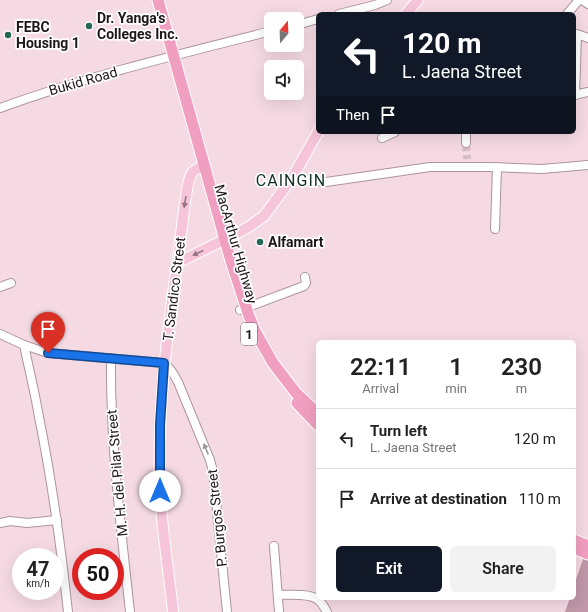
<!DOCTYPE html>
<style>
body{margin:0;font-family:Roboto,sans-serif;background:#f2f2f2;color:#222;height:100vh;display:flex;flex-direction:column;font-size:15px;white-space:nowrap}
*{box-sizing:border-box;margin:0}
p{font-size:13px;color:#767676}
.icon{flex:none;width:22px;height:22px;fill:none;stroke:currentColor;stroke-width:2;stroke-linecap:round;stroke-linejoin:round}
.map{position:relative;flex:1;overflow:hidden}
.details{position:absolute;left:316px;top:340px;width:260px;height:260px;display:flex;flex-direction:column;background:#fff;border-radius:6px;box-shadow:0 4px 16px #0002}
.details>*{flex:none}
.guide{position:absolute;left:316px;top:12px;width:260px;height:122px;border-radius:6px;box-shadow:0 4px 16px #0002;background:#111827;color:#fff;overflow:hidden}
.needle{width:26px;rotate:19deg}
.controls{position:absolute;left:264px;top:12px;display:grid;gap:8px}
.controls a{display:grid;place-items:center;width:40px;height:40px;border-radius:6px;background:#fff;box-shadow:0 4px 16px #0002;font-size:20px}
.speed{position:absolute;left:12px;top:548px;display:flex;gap:8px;font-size:20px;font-weight:700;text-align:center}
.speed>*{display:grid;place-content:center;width:52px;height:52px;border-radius:50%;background:#fff;box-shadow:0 4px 16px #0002;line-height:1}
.speed small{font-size:10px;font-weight:400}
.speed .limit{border:6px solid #d22;background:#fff;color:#111}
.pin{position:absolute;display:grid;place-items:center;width:34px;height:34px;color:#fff;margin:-41px -17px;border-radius:50% 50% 50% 0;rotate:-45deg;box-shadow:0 0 4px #0007}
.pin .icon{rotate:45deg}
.me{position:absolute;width:44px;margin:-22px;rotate:0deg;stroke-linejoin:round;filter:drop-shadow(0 0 3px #0008)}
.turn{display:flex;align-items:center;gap:14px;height:84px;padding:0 20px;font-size:18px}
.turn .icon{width:52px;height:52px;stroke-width:2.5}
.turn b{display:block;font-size:28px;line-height:34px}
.then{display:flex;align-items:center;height:38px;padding:0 20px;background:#0003;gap:8px;font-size:15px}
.eta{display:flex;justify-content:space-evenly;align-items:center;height:68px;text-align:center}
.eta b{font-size:24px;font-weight:600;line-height:28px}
.action{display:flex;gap:8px;margin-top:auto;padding:8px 20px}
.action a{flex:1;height:46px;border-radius:6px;background:#111827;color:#fff;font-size:16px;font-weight:600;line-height:46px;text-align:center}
.action a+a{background:#f2f2f2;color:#222}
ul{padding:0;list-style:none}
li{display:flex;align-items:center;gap:12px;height:60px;padding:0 20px;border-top:1px solid #e0e0e0}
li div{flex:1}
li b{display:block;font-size:15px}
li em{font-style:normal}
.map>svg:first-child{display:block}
.water{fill:#c098a7}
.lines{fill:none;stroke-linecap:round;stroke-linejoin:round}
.minor-tunnel{stroke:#d5bcc5;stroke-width:8;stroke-dasharray:8 4;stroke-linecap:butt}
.minor-casing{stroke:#ad949d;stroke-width:10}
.major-casing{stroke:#fff;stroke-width:12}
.highway-casing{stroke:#fff;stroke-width:13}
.minor{stroke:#fff;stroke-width:8}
.major{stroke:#f7c5d9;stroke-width:10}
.highway{stroke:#f19fc0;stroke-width:11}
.oneway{fill:#957682}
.oneway2{fill:#9a9697}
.route-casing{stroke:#114b97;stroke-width:10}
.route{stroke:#1a73e8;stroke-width:7}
.poi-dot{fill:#266857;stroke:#fff;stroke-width:1.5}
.labels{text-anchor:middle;stroke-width:3.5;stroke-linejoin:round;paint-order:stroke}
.shield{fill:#fff;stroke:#625b5d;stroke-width:1}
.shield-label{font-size:13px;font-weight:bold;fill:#1e1518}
.poi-label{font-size:14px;font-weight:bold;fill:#1e1518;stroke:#fff;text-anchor:start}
.street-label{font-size:14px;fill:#1e1518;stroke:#fff}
.quarter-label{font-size:16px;letter-spacing:1px;fill:#113028;stroke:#fff}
</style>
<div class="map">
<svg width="588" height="612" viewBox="0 0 588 612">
<rect width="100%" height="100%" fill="#f5dae4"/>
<path class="water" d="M588 545V612H565L570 598H574V585Z"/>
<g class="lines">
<path class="minor-tunnel" d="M466 143 467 159"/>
<g class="minor-casing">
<g id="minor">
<path d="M582 0 588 4"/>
<path d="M339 14 375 5 387 0"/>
<path d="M567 14 579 0"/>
<path d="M297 25 318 19"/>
<path d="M574 95 588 92"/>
<path d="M575 95 577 34 588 38"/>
<path d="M0 108C88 76 180 54 271 31"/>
<path d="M466 132V143"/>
<path d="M382 138 395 132"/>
<path d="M292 178 326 182 430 167H490L542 169 588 165"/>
<path d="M495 229 497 167"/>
<path d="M0 287 11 283"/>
<path d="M240 310 304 286 306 283 305 277"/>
<path d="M0 334 24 345 48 353 164 363C171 368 174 375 178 382L210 460 213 471 227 612"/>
<path d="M24 345C29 369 35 393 39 417 52 481 61 547 68 612"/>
<path d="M111 358C110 443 121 528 130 612"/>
<path d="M0 523 10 521 27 523 57 520"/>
<path d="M274 546 279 612"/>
<path d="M278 595C289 595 308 593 317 599 321 602 325 608 327 612"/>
</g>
</g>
<g class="major-casing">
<g id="major">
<path d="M406 14 418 0"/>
<path d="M177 263 236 234 250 226 264 216 292 178 318 132"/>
<path d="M173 612C169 572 162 532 160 492 157 416 166 340 177 265 181 238 183 211 188 184 191 173 192 169 205 166"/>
</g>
</g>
<g class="highway-casing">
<g id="highway">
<path d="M158 0 231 261 249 316 256 333 273 363 296 393 318 414"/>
<path d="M297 403 318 425"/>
<path d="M574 540 588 546"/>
<path d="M574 548 588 554"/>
</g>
</g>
<use href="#minor" class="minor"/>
<use href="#major" class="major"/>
<use href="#highway" class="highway"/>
</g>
<defs><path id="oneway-solid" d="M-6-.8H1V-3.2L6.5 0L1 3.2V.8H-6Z"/></defs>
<g class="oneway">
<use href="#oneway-solid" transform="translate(185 202) rotate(99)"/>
<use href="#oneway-solid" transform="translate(198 253) rotate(154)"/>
</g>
<use class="oneway2" href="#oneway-solid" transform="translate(206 449) rotate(-113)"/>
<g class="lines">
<g class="route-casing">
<path id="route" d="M48 353 164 363 160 425V491"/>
</g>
<use href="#route" class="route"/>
</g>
<g class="poi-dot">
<circle cx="89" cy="26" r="4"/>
<circle cx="8" cy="35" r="4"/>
<circle cx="260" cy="242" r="4"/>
</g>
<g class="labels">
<rect class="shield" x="241" y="323" width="16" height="22" rx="3"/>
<g class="shield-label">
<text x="249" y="339">1</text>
</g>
<g class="poi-label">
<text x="97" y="23">Dr. Yanga's<tspan x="97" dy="16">Colleges Inc.</tspan></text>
<text x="16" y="32">FEBC<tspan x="16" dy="16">Housing 1</tspan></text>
<text x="268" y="247">Alfamart</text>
</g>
<g class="street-label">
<text transform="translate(83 81) rotate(-16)" y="5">Bukid Road</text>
<text transform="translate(236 244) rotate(74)" y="5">MacArthur Highway</text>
<text transform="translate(174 289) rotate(-83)" y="5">T. Sandico Street</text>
<text transform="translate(117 473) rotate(-95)" y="5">M. H. del Pilar Street</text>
<text transform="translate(217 518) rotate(-96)" y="5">P. Burgos Street</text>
</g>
<g class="quarter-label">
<text x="291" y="186">CAINGIN</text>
</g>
</g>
</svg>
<div class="controls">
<a><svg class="needle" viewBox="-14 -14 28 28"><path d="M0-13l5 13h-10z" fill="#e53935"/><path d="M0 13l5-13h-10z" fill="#767676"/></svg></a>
<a><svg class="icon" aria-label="sound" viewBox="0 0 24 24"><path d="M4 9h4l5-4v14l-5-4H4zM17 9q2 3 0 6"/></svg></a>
</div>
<div class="speed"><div>47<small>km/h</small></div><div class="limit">50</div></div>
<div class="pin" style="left:48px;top:353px;background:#d93025"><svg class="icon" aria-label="arrive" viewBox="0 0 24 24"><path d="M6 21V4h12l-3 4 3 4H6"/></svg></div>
<svg class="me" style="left:160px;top:491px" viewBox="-20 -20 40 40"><circle r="19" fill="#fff"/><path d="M0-13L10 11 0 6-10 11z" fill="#1a73e8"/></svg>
<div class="guide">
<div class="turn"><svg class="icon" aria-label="left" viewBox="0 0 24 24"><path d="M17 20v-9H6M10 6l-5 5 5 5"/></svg><div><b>120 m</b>L. Jaena Street</div></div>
<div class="then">Then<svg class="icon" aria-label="arrive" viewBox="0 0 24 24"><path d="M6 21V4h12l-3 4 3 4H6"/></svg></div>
</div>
<section class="details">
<div class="eta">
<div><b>22:11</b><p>Arrival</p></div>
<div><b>1</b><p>min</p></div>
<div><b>230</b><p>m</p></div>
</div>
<ul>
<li><svg class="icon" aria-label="left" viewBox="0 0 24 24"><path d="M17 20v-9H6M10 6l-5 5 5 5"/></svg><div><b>Turn left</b><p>L. Jaena Street</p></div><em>120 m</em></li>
<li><svg class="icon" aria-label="arrive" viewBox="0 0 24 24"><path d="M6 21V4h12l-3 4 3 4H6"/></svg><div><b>Arrive at destination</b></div><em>110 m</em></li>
</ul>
<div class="action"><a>Exit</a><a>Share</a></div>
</section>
</div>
